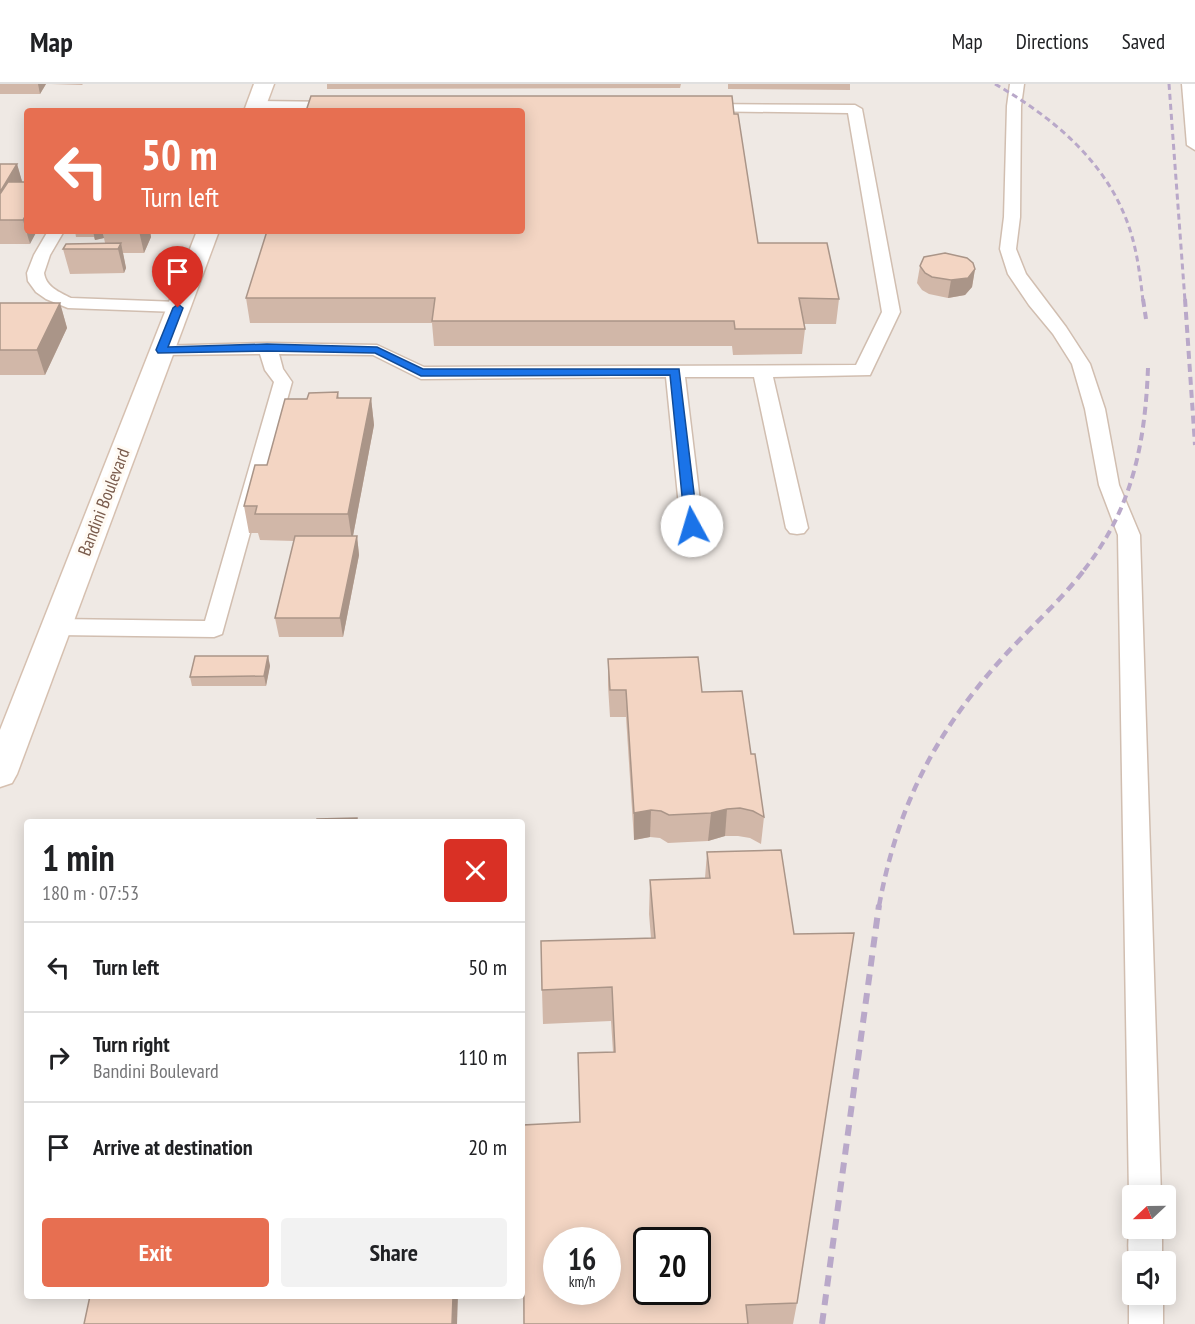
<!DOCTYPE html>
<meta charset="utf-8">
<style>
body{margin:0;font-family:"PT Sans Narrow",sans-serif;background:#f2f2f2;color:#202124;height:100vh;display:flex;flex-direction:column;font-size:22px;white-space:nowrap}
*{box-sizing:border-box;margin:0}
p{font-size:20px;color:#757577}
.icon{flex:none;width:33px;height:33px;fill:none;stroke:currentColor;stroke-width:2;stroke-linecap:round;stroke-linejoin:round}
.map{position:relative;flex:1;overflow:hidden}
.drawer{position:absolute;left:24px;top:735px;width:501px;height:480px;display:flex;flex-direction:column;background:#fff;border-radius:6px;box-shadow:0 3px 15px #0003}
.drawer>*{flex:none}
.banner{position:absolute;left:24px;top:24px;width:501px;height:126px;border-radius:6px;box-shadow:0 3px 15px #0003;background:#e76f51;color:#fff;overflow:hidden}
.needle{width:39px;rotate:248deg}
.controls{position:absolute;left:1122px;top:1101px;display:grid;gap:12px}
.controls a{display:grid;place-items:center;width:54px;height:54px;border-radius:6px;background:#fff;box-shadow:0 3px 15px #0003;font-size:30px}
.speed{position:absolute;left:543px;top:1143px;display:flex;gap:12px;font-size:30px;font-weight:700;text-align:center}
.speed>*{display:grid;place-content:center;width:78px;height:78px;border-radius:50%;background:#fff;box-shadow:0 3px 15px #0003;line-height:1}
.speed small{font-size:15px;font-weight:400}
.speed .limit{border:3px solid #111;border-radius:9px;background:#fff;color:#111}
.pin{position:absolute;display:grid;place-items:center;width:51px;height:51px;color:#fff;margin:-62px -26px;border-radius:50% 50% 50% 0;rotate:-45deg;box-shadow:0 0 6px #0007}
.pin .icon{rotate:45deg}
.me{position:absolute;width:66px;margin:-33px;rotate:354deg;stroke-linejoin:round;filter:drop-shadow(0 0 4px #0008)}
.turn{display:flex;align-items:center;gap:21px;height:126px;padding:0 18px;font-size:27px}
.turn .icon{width:78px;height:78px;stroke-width:2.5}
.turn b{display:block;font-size:42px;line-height:51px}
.round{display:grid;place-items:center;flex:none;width:63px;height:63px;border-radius:6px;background:#f2f2f2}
.head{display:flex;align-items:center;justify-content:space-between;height:102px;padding:0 18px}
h1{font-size:36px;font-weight:600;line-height:45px}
.cta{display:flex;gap:12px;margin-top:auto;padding:12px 18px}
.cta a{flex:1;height:69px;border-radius:6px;background:#e76f51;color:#fff;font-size:24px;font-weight:600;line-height:69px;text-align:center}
.cta a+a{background:#f2f2f2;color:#202124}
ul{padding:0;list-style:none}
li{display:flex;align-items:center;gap:18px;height:90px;padding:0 18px;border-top:2px solid #e0e0e0}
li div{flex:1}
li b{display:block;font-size:22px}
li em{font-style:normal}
header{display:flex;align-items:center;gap:36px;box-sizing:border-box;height:84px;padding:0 30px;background:#fff;border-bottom:2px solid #e0e0e0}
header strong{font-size:28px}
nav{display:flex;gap:33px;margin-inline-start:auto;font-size:21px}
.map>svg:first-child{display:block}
.industrial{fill:#efe9e4;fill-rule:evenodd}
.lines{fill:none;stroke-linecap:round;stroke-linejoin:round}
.service-casing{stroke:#d1beb0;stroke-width:3}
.secondary-casing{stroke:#d6c0b0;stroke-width:3}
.service{fill:#fff;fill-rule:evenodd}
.secondary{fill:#fff;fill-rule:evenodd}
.rail-far3{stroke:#b9a8c9;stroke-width:3;stroke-dasharray:6 4;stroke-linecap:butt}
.rail-far2{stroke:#b9a8c9;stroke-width:4;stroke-dasharray:8 5;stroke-linecap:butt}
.rail-far1{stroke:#b9a8c9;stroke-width:4.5;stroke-dasharray:9 6;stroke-linecap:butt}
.rail{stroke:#b9a8c9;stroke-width:6;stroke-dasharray:11 8;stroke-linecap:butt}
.wall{fill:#d1b7a8}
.shaded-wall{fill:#aa9588}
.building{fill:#f3d5c3;stroke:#aa9588;stroke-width:1.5;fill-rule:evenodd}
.route{fill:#1a73e8;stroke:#114b97;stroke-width:1.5}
.labels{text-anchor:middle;stroke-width:6;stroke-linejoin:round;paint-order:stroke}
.street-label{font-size:18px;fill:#7a5c4d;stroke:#fffaf3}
</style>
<header>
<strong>Map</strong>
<nav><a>Map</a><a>Directions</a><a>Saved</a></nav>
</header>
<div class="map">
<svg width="1195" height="1240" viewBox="0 0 1195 1240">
<rect width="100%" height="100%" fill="#fdf6ec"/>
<path class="industrial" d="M0 0H1195V1240H0ZM27 27H522V147H27ZM27 738H522V1212H27ZM1132 1112H1166V1144H1132ZM556 1156H608V1208H556ZM646 1156H698V1208H646ZM1132 1178H1166V1210H1132Z"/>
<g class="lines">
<g class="service-casing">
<g id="service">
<path d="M1010 0H1024L1021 22 1020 133 1016 165 1026 190 1066 243 1090 280 1105 325 1119 401 1140 451 1161 1112H1132V1120L1129 1112 1118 451 1099 401 1085 325 1072 280 1053 250 1029 221 1008 190 1000 165 1004 133 1007 22Z"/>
<path d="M1182 0H1195V66L1187 61Z"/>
<path d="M256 17 339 18 346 22 339 26 251 24 249 21 251 18Z"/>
<path d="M701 20 855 21 862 25 900 228 870 291 773 293 808 444 804 449 797 450 790 449 786 444 754 293H685L703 442 699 447 692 448 685 447 681 442 666 293 421 295 373 271 279 270 283 285 292 298 222 550 214 553 57 551 49 548 46 543 49 538 57 535 205 537 274 298 265 286 260 270 161 271 155 270 152 266 155 262 268 259 377 261 424 283 856 281 882 228 848 29 696 27 694 24 696 21Z"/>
<path d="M48 147H64L50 171 44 189C46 203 59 208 71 214L178 218 184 219 187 223 184 227 178 228 68 224 46 215 36 208 28 197 27 189 34 171Z"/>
<path d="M1132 1138V1144H1162V1178H1132V1185C1127 1173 1127 1150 1132 1138Z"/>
<path d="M1132 1202V1210H1163V1240H1129V1210Z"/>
</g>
</g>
<g class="secondary-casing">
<g id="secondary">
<path d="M254 0H274L264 27H244Z"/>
<path d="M197 147H219L17 690 12 699 0 703V646Z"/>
</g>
</g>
<use href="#service" class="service"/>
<use href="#secondary" class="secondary"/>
<g class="rail-far3">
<path d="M995 0C1052 33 1105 76 1128 140 1137 165 1140 191 1143 217"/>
<path d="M1169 0 1185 217"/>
</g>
<g class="rail-far2">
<path d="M1143 215 1146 235"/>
<path d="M1185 215 1195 361"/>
<path d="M1084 486C1132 425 1145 361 1148 284"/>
</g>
<path class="rail-far1" d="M879 822C897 725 932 654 998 579 1026 547 1059 519 1085 485"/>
<path class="rail" d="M822 1240 879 821"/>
</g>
<g class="wall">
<path d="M0 0H46L40 10H0Z"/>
<path d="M51 0H83L82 1Z"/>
<path d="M327 0H681L680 4 327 5Z"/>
<path d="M728 0H850V6L728 5Z"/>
<path d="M0 80H17L22 98 30 160H0Z"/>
<path d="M75 147H150L151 153 144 169H123L126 184 124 189 70 190 63 165 105 159 104 154 95 156 94 153H76Z"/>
<path d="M758 159 839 215 836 240H804L805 245 802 270 733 271 732 262H434L432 239H250L246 214Z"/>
<path d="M920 182 975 185 972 203 965 211 948 214 929 210 922 206 917 199Z"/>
<path d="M0 219H60L67 244 45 291H0Z"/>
<path d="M338 308 339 314H371L374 341 353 452H357L359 471 343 553H279L275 534 294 457 260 456 258 449H249L244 422 307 315Z"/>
<path d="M268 572 270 582 266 602H192L190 593Z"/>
<path d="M608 575 702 608 751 670 764 733 761 760 750 754 738 752H725L708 757 668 759 660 754 650 753 634 756 626 633H610L608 602Z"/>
<path d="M707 768 797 1219 793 1240H524L580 1038 578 969 613 968 611 937 543 940 542 906 651 854 649 830 650 796 705 794Z"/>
</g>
<g class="shaded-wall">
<path d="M38 0H46L40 10Z"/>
<path d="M17 80 24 104 0 130V108Z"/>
<path d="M27 129V147H37L30 160 23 136Z"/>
<path d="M93 147H102L104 154 95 156Z"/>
<path d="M139 147H150L151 153 144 169Z"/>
<path d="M121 159 126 184 124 189 118 165Z"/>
<path d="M975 185 972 203 965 211 948 214 951 196Z"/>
<path d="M60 219 67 244 45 291 37 266Z"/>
<path d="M371 314 374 341 352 457 348 430Z"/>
<path d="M357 452 359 471 343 553 340 534Z"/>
<path d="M268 572 270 582 266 602 264 592Z"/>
<path d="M727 725 725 752 708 757 711 729Z"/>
<path d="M651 726 650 753 634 756V729Z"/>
<path d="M453 1212H458L457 1240H452Z"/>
</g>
<g class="building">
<path d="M311 12H732L734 30H738L758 159H827L839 215 799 214 805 245H735L734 237H432L435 214H246L267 147H522V27H306Z"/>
<path d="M0 80H17L0 108Z"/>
<path d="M8 98H27V129L23 136H0V110Z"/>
<path d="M121 159 118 165H63L66 160Z"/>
<path d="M945 169 967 174 973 179 975 185 968 194 951 196 932 193 925 189 920 182 924 173Z"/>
<path d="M0 219H60L37 266H0Z"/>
<path d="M338 308 337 314H371L348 430H255L257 422H244L255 381H267L285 315H307L309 309Z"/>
<path d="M295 452H357L340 534H275Z"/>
<path d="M195 572H268L264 592 190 593Z"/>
<path d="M698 573 702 608 742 607 751 670H755L764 733 753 727 740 724 727 725 711 729 669 731 661 727 651 726 634 729 626 606H610L608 575Z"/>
<path d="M357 734V738H317V735Z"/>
<path d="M781 766 794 850 854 849 797 1219 746 1221 748 1240H524L523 1041 580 1038 578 969 615 968 612 903 542 906 541 857 655 854 650 796 710 794 707 768ZM556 1156H608V1208H556ZM646 1156H698V1208H646Z"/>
<path d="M90 1212H453L452 1240H84Z"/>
</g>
<path class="route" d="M178 220 183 224 168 263 267 260 377 263 423 285H679L698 442 692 445 685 442 670 291 421 292 375 269 267 267 158 269 156 266 173 224Z"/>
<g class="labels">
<g class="street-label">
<text transform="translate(104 418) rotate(-69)" y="6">Bandini Boulevard</text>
</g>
</g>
</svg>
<div class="controls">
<a><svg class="needle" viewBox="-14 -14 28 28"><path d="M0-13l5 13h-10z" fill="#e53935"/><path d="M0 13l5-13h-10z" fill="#757577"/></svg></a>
<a><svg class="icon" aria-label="sound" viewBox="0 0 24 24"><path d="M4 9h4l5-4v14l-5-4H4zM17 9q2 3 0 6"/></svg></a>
</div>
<div class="speed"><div>16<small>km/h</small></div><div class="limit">20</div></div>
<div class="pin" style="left:178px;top:224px;background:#d93025"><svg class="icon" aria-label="arrive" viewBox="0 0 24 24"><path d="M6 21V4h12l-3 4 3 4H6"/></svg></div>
<svg class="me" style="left:692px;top:442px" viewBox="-20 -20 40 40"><circle r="19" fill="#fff"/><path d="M0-13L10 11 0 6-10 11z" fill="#1a73e8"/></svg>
<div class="banner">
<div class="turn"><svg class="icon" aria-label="left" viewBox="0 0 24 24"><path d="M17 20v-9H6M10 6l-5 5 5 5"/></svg><div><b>50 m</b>Turn left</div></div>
</div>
<section class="drawer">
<div class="head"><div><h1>1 min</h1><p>180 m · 07:53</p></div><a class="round" style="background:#d93025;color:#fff"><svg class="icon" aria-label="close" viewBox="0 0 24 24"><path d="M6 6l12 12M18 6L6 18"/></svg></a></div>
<ul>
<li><svg class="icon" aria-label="left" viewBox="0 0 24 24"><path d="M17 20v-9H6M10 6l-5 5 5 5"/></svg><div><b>Turn left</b></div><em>50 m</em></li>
<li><svg class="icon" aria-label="right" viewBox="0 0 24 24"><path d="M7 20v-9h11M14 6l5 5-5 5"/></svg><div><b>Turn right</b><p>Bandini Boulevard</p></div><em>110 m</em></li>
<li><svg class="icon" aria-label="arrive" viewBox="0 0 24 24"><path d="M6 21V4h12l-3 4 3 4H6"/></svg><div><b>Arrive at destination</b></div><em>20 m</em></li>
</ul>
<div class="cta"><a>Exit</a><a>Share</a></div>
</section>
</div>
